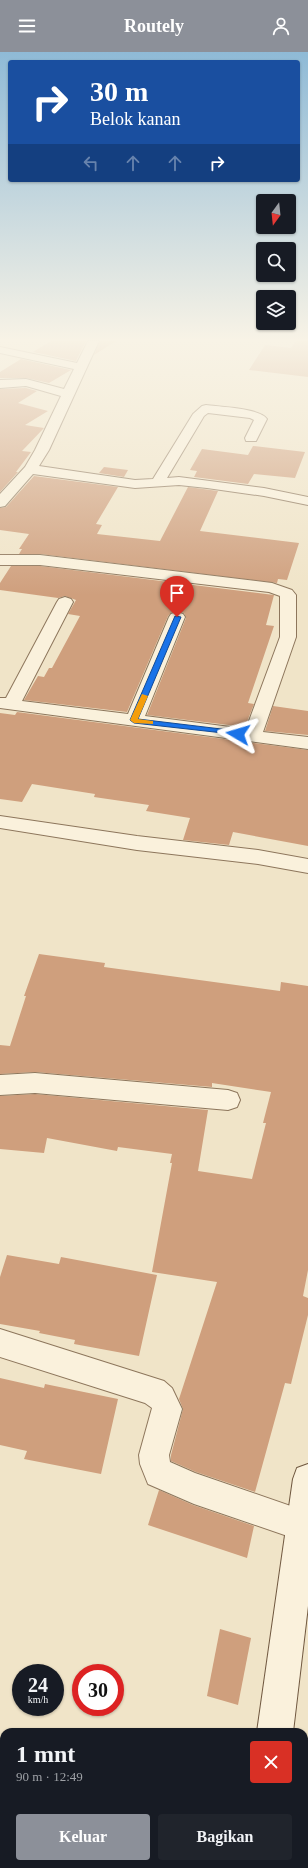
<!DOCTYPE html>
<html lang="id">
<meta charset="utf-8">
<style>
body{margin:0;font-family:"Times New Roman",serif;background:#20242c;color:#f1f3f6;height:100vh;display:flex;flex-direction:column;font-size:15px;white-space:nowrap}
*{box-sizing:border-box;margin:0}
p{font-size:13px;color:#9ea1a6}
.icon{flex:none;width:22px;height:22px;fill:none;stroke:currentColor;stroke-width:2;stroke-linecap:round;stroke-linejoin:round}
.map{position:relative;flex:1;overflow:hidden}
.side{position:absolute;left:0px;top:1676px;width:308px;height:140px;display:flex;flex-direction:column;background:#171b24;border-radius:12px 12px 0 0;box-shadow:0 1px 3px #0004}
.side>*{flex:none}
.banner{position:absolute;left:8px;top:8px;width:292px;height:122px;border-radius:4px;box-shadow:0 1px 3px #0004;background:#1a4fa0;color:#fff;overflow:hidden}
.needle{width:26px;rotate:195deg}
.tools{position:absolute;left:256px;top:142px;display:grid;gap:8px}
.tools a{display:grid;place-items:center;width:40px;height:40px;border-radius:4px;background:#171b24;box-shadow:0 1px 3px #0004;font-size:20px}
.speed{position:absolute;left:12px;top:1612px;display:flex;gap:8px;font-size:20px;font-weight:700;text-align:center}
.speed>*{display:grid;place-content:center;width:52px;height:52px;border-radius:50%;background:#171b24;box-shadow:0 1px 3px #0004;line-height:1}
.speed small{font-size:10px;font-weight:400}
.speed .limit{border:6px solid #d22;background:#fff;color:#111}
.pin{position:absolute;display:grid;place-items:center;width:34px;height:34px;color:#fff;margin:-41px -17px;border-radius:50% 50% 50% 0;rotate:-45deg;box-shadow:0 0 4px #0007}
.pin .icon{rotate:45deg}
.me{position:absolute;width:44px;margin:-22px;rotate:277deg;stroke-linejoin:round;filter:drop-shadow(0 0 3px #0008)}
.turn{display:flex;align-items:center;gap:14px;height:84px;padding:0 16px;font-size:18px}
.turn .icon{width:52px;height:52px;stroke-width:2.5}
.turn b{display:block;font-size:28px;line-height:34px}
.lanes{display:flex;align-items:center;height:38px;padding:0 16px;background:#0003;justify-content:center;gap:20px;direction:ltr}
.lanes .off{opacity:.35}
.round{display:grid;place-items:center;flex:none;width:42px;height:42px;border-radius:4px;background:#20242c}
.head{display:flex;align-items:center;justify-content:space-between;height:68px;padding:0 16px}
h1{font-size:24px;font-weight:700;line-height:30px}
.button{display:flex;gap:8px;margin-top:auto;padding:8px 16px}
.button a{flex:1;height:46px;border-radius:4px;background:#8c9099;color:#fff;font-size:16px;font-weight:700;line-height:46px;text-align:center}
.button a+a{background:#20242c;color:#f1f3f6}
header{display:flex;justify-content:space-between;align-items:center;height:52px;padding:0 16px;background:#8c9099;color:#fff;font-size:18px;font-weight:700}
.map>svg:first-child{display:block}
.building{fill:#cf9f7d}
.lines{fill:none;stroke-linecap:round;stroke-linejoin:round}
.street-casing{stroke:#8d765c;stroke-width:2}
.secondary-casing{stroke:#6f573f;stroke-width:2}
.street{fill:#faf1dc;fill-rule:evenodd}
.secondary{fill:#faf1dc;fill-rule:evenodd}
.route{fill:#1a73e8;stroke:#114b97}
.slow{fill:#f59e0b}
</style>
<header><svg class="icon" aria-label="menu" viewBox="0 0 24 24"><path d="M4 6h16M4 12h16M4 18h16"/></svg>Routely<svg class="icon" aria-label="person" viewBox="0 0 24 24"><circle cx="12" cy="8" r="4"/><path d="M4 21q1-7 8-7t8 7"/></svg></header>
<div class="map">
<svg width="308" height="1816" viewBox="0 0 308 1816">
<rect width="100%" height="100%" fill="#f0e4c8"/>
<g class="building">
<path d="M51 289H86L76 309 33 300Z"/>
<path d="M100 289H116L94 303Z"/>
<path d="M296 289H308V325L249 318 265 293 291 296Z"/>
<path d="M21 307 71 318 49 331 26 326H0V320Z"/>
<path d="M26 336 37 339 18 351 48 359 25 373 44 376 22 399 31 400 16 420H18L0 440V337Z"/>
<path d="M253 394 305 400 295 426 254 422 248 432 194 425 197 419 190 418 202 397 248 403Z"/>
<path d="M104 415 128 418 124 425 99 421Z"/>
<path d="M34 424 118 435 96 472 102 473 97 482 160 489 188 435 218 439 200 479 299 491 287 528 278 527 277 531 40 502H19L22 497H19L29 482 0 478V456L6 455Z"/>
<path d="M11 514H40L274 543 266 573 274 574 248 651 254 652 245 675 147 663 186 566 184 561 177 559 171 561 168 564 127 660 24 648 38 624 44 625 49 616H52L80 564 68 562 76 548 65 544 58 546 0 538V531Z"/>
<path d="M273 654 308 659V683L265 679Z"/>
<path d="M17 660 308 698V794L233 780 229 793 183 788 190 766 146 759 149 753 94 745 95 742 32 732 22 750 0 747V661L15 663Z"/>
<path d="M39 902 105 911 104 915 280 939 281 930 308 934V1218L303 1244 308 1246V1263L291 1332 285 1331 255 1440 196 1420 171 1409V1403L183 1357 179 1347 217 1230 152 1220 172 1111H170L172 1102 118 1095 117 1099 47 1086 44 1101 0 1097V1044L35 1042 208 1058 198 1119 252 1127 266 1071H263L271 1040 212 1031V1035L35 1020 0 1022V993L10 994 26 944H24Z"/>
<path d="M7 1203 59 1212 61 1205 157 1223 139 1304 74 1292 75 1288 39 1281 40 1279 0 1272V1225Z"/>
<path d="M0 1326 44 1336 45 1332 118 1347 101 1422 24 1407 27 1399 0 1393Z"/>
<path d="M159 1438 193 1453 254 1474 247 1506 148 1473Z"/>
<path d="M220 1577 251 1586 238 1653 207 1644Z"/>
</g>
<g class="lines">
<g class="street-casing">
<g id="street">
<path d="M88 289H99L49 398 39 414 135 428 153 427 193 362 202 354 206 353C220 355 260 356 267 367L256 389H246L245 386 254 368 250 366 208 361 204 364 167 426 179 425 264 436 308 445V453L264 444 207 436 179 433 135 436 33 422 5 454 0 455V442L25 415 35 398 61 344 26 334 0 336V328L26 327 64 337 74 317 0 301V295L77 311Z"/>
<path d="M0 503H40L272 531 292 538 296 543V585L263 680 308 685V697L0 656V646H6L57 550 59 547 65 545 71 547 73 550 22 649 128 662 169 565 171 562 177 560 183 562 185 565 145 664 246 677 280 585V544L269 540 40 513H0Z"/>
<path d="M0 764 137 784 258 798 308 807V821L258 812 137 798 0 776Z"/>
<path d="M35 1021 228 1038 237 1041 240 1048 237 1055 228 1058 35 1041 0 1043V1023Z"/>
<path d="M0 1277 164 1329 172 1336 182 1357 169 1403 170 1410 195 1421 308 1460V1486L302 1489 194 1452 148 1432 140 1412 139 1403 152 1356 145 1351 0 1305Z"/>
</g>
</g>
<g class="secondary-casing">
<g id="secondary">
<path d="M308 1412V1554L293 1680H257L293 1427 297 1416Z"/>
<rect x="239" y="1812" width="38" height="4"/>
</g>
</g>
<use href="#street" class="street"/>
<use href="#secondary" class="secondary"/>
</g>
<linearGradient id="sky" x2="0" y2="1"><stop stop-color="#8fbad6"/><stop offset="0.53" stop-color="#f8f3e6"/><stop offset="1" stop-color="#f8f3e6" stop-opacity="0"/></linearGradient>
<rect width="308" height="543" fill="url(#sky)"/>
<path class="route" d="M175 564 181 565 138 667 238 679 242 682 241 683 134 671 130 668Z"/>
<path class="slow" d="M142 642 148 644 138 667 153 669V672L134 671 130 668Z"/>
</svg>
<div class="tools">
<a><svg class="needle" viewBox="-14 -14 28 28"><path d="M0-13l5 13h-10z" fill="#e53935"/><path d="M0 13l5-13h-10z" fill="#9ea1a6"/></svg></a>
<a><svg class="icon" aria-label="search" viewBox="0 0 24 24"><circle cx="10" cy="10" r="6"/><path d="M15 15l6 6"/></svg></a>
<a><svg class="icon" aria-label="layers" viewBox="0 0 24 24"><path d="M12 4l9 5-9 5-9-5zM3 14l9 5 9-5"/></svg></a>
</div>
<div class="speed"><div>24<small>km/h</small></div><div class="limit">30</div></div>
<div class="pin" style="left:177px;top:565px;background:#d93025"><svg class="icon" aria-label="arrive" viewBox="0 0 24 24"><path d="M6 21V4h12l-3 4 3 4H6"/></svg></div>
<svg class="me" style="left:238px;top:682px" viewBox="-20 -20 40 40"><path d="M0-17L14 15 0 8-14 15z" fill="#1a73e8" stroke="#fff" stroke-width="4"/></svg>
<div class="banner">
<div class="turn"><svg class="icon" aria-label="right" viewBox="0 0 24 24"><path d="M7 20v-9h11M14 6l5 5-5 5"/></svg><div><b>30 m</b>Belok kanan</div></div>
<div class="lanes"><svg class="icon off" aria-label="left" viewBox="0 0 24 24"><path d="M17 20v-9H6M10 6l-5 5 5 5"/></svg><svg class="icon off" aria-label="ahead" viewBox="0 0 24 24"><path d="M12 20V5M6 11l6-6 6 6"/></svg><svg class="icon off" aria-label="ahead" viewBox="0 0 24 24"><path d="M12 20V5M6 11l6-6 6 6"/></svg><svg class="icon" aria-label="right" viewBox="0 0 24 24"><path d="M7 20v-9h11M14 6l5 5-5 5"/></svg></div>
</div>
<section class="side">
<div class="head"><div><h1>1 mnt</h1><p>90 m · 12:49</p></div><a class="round" style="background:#d93025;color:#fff"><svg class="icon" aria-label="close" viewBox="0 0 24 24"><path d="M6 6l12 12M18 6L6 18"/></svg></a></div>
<div class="button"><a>Keluar</a><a>Bagikan</a></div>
</section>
</div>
